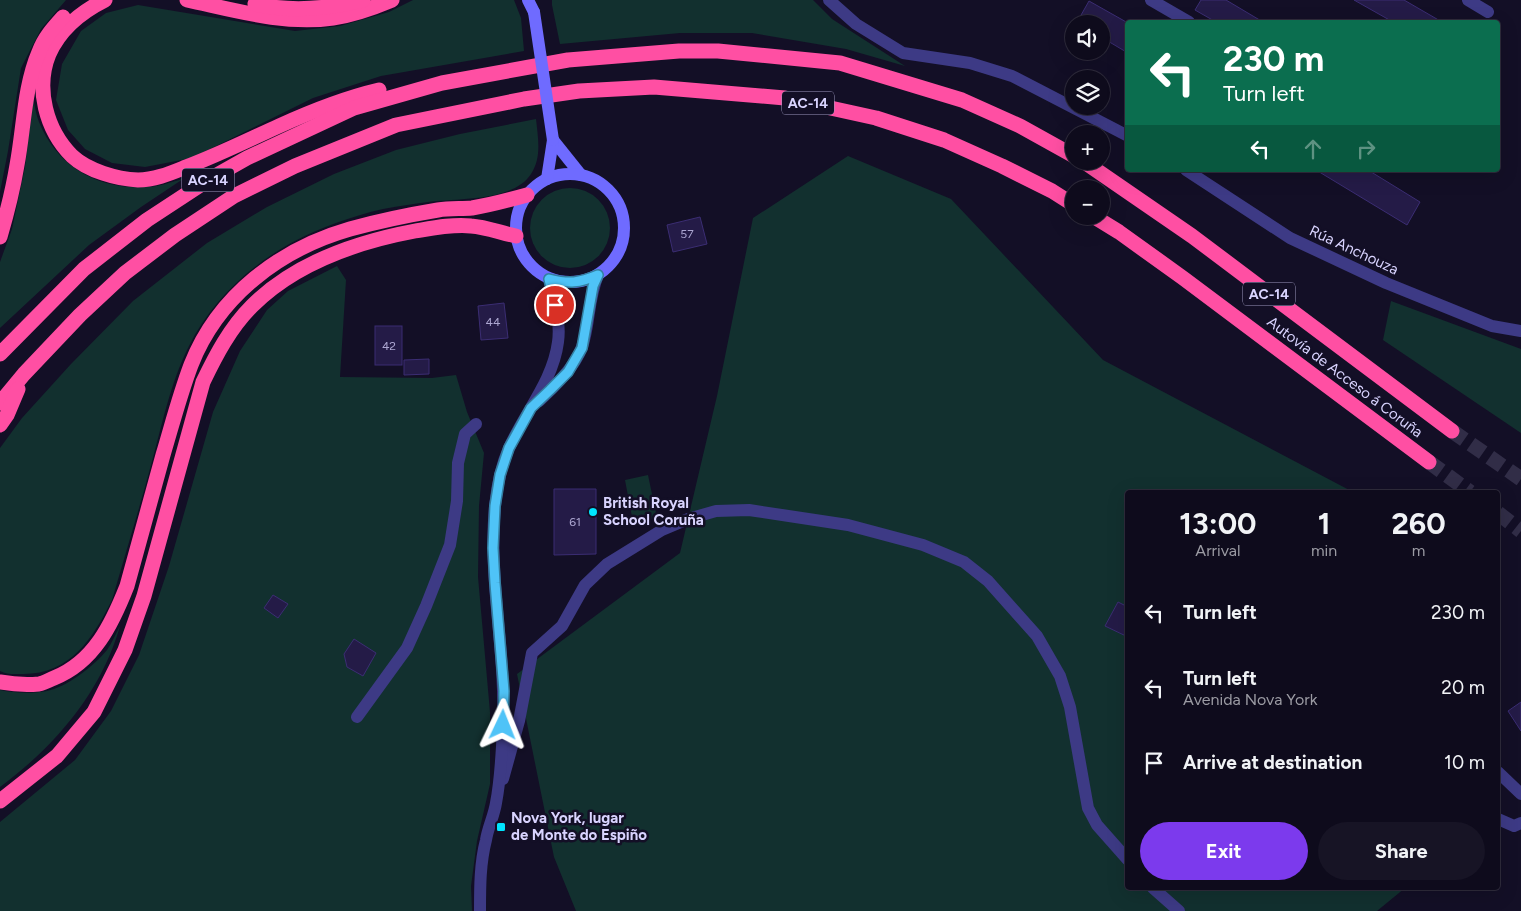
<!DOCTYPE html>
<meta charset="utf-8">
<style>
body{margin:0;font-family:Figtree,sans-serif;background:#171425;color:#f1f3f6;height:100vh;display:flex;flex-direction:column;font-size:19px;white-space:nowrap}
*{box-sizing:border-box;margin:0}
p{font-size:16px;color:#9b9ba3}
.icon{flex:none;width:28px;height:28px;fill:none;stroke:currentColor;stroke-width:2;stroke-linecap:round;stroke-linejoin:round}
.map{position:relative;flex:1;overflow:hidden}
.side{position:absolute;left:1125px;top:490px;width:375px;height:400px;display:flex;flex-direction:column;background:#0e0b1c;border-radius:5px;box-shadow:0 5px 20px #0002,0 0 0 1px #2e2b3b}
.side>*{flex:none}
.guide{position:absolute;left:1125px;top:20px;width:375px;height:152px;border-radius:5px;box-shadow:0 5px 20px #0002,0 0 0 1px #2e2b3b;background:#0b6e4f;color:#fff;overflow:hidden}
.controls{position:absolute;left:1065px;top:15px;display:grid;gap:10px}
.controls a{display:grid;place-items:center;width:45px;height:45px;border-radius:50%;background:#0e0b1c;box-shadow:0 5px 20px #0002,0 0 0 1px #2e2b3b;font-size:25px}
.pin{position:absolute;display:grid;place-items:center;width:42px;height:42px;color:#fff;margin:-21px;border:2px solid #fff;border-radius:50%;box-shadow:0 1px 5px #0007}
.me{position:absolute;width:55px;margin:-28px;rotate:2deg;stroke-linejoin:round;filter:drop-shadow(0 0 4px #0008)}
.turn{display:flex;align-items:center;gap:18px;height:105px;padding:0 15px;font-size:22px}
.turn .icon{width:65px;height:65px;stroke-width:2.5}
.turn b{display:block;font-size:35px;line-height:42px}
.lanes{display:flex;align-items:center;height:48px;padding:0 15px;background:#0003;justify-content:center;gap:25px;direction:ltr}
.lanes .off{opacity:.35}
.eta{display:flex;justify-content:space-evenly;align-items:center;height:85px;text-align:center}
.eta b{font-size:30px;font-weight:700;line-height:35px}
.cta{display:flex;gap:10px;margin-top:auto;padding:10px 15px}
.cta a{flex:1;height:58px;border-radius:30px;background:#7c3aed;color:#fff;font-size:20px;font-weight:700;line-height:58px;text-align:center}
.cta a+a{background:#171425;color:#f1f3f6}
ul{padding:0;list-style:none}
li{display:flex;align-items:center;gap:15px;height:75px;padding:0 15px}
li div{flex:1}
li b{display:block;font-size:19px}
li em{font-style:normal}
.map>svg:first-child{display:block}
.green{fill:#12302f}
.building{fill:#241b47;stroke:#3b2d73}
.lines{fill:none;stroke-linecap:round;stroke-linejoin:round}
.motorway-tunnel{stroke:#312d47;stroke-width:15;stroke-dasharray:15 8;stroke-linecap:butt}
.minor{stroke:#3d3a85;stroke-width:12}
.tertiary{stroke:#3d3a85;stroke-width:12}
.secondary{stroke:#6f6bff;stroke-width:12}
.motorway{stroke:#ff4fa3;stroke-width:15}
.secondary-bridge{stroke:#6f6bff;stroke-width:12}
.route-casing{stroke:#337fa1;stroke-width:12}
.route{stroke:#4fc3f7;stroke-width:9}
.poi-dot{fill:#00e5ff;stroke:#130f26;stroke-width:2}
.labels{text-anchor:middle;stroke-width:5;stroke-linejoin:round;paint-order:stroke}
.number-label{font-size:12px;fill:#aca6d1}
.shield{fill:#130f26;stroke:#9e99be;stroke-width:1}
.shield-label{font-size:14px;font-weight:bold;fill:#d9d4ff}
.street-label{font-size:15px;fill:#d9d4ff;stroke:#130f26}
.poi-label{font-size:15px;font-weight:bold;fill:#d9d4ff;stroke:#130f26;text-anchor:start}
</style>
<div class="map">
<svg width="1521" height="911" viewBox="0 0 1521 911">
<rect width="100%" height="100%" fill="#130f26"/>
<g class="green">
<path d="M0 0H66L41 29 21 68 8 151 0 192Z"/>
<path d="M413 0H514L521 18 524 51 381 76 313 98 192 158 145 167 112 163 85 149 68 130 56 100 62 64 81 31 106 13 138 5 295 31 340 26 389 12Z"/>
<path d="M552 0H813L832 19 905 66 846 49 752 33H680L560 44 552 5Z"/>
<path d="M33 99C35 106 36 115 39 122 57 167 99 190 146 187 158 187 171 182 183 179L141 207 89 245 0 328V262L12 229 25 167Z"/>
<path d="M536 119C538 138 542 157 531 174 513 202 457 198 428 202 413 204 398 206 383 209 352 216 319 228 291 243 248 267 211 302 189 346 170 383 162 426 151 465 139 510 125 555 112 600 93 638 71 674 23 674 15 674 7 675 0 671V448L22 418 71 364 133 301 207 243 267 207 334 174 396 150 460 134Z"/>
<path d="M848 156 951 199 1103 360 1353 492H1128V888H1405L1377 911H576L554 857 517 674 680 553 717 396 753 218Z"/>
<circle cx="570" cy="228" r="40"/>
<path d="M337 266 346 280 340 377 432 378 456 375 467 412 484 453 479 506 478 577 490 712V784L477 841 471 886 472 911H0V822L75 760 111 711 139 655 169 566 213 412 240 351 267 310 288 291Z"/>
<path d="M1391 301 1521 349V433L1383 340Z"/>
<path d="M648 475 657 518 633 522 625 480Z"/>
<path d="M120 626C101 693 55 746 0 787V690C15 693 32 694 47 691 67 687 94 666 107 650 112 643 116 633 120 626Z"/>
</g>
<g class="building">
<path d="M1201 0H1226L1263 22H1216L1195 10Z"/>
<path d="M1354 0H1404L1442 22H1393Z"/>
<path d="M1089 1 1128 23V53L1101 37V24H1076Z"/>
<path d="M1316 170H1368L1420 202 1407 225Z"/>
<path d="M700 217 707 244 673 252 667 225Z"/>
<path d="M504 303 508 338 481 340 478 306Z"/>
<rect x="375" y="326" width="27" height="39"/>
<path d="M429 359V374L404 375V360Z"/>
<path d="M554 489H596V554L554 555Z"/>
<path d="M273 595 288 604 278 618 264 608Z"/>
<path d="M1118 602 1128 607V637L1105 626Z"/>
<path d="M354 639 376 653 363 676 347 667 344 654Z"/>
<path d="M1521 702V731L1508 711Z"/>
</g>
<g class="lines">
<g class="motorway-tunnel">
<path d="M1452 431 1521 479"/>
<path d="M1429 462 1470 492"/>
<path d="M1498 513 1521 531"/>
</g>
<g class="minor">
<path d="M829 0 856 24 903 53 970 63 1012 76 1128 136"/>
<path d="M1151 0 1189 22"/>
<path d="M1468 0 1488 12"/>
<path d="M1186 170 1290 238 1386 283 1492 326 1521 331"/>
<path d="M357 717 407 648 426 606 450 545 457 501 458 463 465 434 476 424"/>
<path d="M1498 772 1521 794"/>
<path d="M503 779 519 721 532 653 562 626 585 585 607 564 662 530 688 519 716 511 749 510 848 525 923 545 964 562 988 581 1037 636 1060 676 1070 707 1088 808 1097 825 1128 860"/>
<path d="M1498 819 1514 826 1521 823"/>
<path d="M1153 888 1179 911"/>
</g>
<g class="tertiary">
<path d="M539 401C554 387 575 367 582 347 590 323 588 298 598 275"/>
<path d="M480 911C480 887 480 863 486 840 488 827 494 816 496 803 501 777 502 751 503 725 506 652 488 579 495 506 497 486 501 466 509 448 525 412 553 381 558 342 561 321 554 299 549 279"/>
</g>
<g class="secondary">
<path d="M528 0 534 12"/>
<path d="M553 140 581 175"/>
<circle cx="570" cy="228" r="54"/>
<path d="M547 179 553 140"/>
</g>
<g class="motorway">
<path d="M105 0C81 12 60 29 49 54 35 88 46 130 72 156 88 171 117 179 138 180 155 180 171 173 186 167 218 155 248 140 279 126 312 111 345 98 379 90"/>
<path d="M187 0C234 10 284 25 333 18 353 15 373 8 392 0"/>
<path d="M255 4C291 12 328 9 363 0"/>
<path d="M1083 161 1192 236 1452 431"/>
<path d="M1093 216 1119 232 1183 278 1429 462"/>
<path d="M0 237C7 213 13 189 17 165 24 128 24 87 39 52 44 38 53 28 63 17"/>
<path d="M0 354 84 269 147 220 208 180 247 158 354 108 442 83 568 60 679 51H718L840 63 962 100 1020 126 1074 156"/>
<path d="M0 403 24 374 80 315 125 273 175 235 234 196 295 166 396 125 524 99 579 91 654 87 785 98 876 118 944 140 1002 166 1052 191 1074 205"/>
<path d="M0 425 7 415 18 389"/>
<path d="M0 682C11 684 28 685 39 684 44 683 49 680 54 678 94 662 112 624 127 586 139 543 151 499 163 455 172 425 180 394 191 365 218 296 280 249 350 229 379 221 408 215 438 210 450 208 461 209 472 208 491 205 509 200 527 195"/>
<path d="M0 801 57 756 94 712 125 650 144 596 203 382C216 355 230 328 252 306 295 263 356 242 415 231 433 228 453 224 471 226 486 227 501 233 516 236"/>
</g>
<path class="secondary-bridge" d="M534 12 553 140"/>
</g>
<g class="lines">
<g class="route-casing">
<path id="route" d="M503 725 504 691 495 583 493 548 495 506 500 475 509 448 531 408 550 390 568 372 582 348 593 286 598 275C579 283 569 284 549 279L555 305"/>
</g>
<use href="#route" class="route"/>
</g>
<g class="poi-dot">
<circle cx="593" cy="512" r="5"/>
<rect x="496" y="822" width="10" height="10" rx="2.5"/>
</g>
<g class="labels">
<g class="number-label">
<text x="687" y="238">57</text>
<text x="493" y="326">44</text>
<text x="389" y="350">42</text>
<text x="575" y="526">61</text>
</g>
<g class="shield">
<rect x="782" y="91.5" width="52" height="23" rx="4"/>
<rect x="182" y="168.5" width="52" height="23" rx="4"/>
<rect x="1243" y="282.5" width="52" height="23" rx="4"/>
</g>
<g class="shield-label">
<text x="808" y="108">AC-14</text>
<text x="208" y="185">AC-14</text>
<text x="1269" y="299">AC-14</text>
</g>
<g class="street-label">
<text transform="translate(1354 250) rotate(25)" y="5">Rúa Anchouza</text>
<text transform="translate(1345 377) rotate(37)" y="5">Autovía de Acceso á Coruña</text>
</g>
<g class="poi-label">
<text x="603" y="508">British Royal<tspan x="603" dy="17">School Coruña</tspan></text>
<text x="511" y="823">Nova York, lugar<tspan x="511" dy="17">de Monte do Espiño</tspan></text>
</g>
</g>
</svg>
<div class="controls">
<a><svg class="icon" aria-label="sound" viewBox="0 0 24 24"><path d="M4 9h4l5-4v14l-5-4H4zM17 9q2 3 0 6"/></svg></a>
<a><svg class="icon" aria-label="layers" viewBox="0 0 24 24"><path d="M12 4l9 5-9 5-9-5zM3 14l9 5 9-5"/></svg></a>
<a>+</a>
<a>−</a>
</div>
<div class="pin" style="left:555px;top:305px;background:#d93025"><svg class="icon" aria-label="arrive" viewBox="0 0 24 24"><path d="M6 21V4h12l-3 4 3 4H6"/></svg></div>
<svg class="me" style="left:503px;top:725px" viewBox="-20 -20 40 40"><path d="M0-17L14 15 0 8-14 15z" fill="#4fc3f7" stroke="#fff" stroke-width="4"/></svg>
<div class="guide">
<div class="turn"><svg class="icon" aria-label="left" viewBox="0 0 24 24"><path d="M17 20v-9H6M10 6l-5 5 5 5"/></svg><div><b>230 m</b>Turn left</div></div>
<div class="lanes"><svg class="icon" aria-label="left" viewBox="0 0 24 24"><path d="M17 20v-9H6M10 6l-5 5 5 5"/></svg><svg class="icon off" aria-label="ahead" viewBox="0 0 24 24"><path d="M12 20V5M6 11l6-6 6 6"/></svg><svg class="icon off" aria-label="right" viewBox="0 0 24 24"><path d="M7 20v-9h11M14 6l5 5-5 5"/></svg></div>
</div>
<section class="side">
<div class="eta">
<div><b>13:00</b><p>Arrival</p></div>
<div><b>1</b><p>min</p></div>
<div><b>260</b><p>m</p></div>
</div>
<ul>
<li><svg class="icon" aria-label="left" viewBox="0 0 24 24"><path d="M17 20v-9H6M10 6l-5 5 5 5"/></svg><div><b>Turn left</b></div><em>230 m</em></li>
<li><svg class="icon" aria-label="left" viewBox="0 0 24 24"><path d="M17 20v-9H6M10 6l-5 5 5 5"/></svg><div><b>Turn left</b><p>Avenida Nova York</p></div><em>20 m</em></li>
<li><svg class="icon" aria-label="arrive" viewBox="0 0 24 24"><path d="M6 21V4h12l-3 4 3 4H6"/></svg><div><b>Arrive at destination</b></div><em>10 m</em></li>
</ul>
<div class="cta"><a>Exit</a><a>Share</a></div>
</section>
</div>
